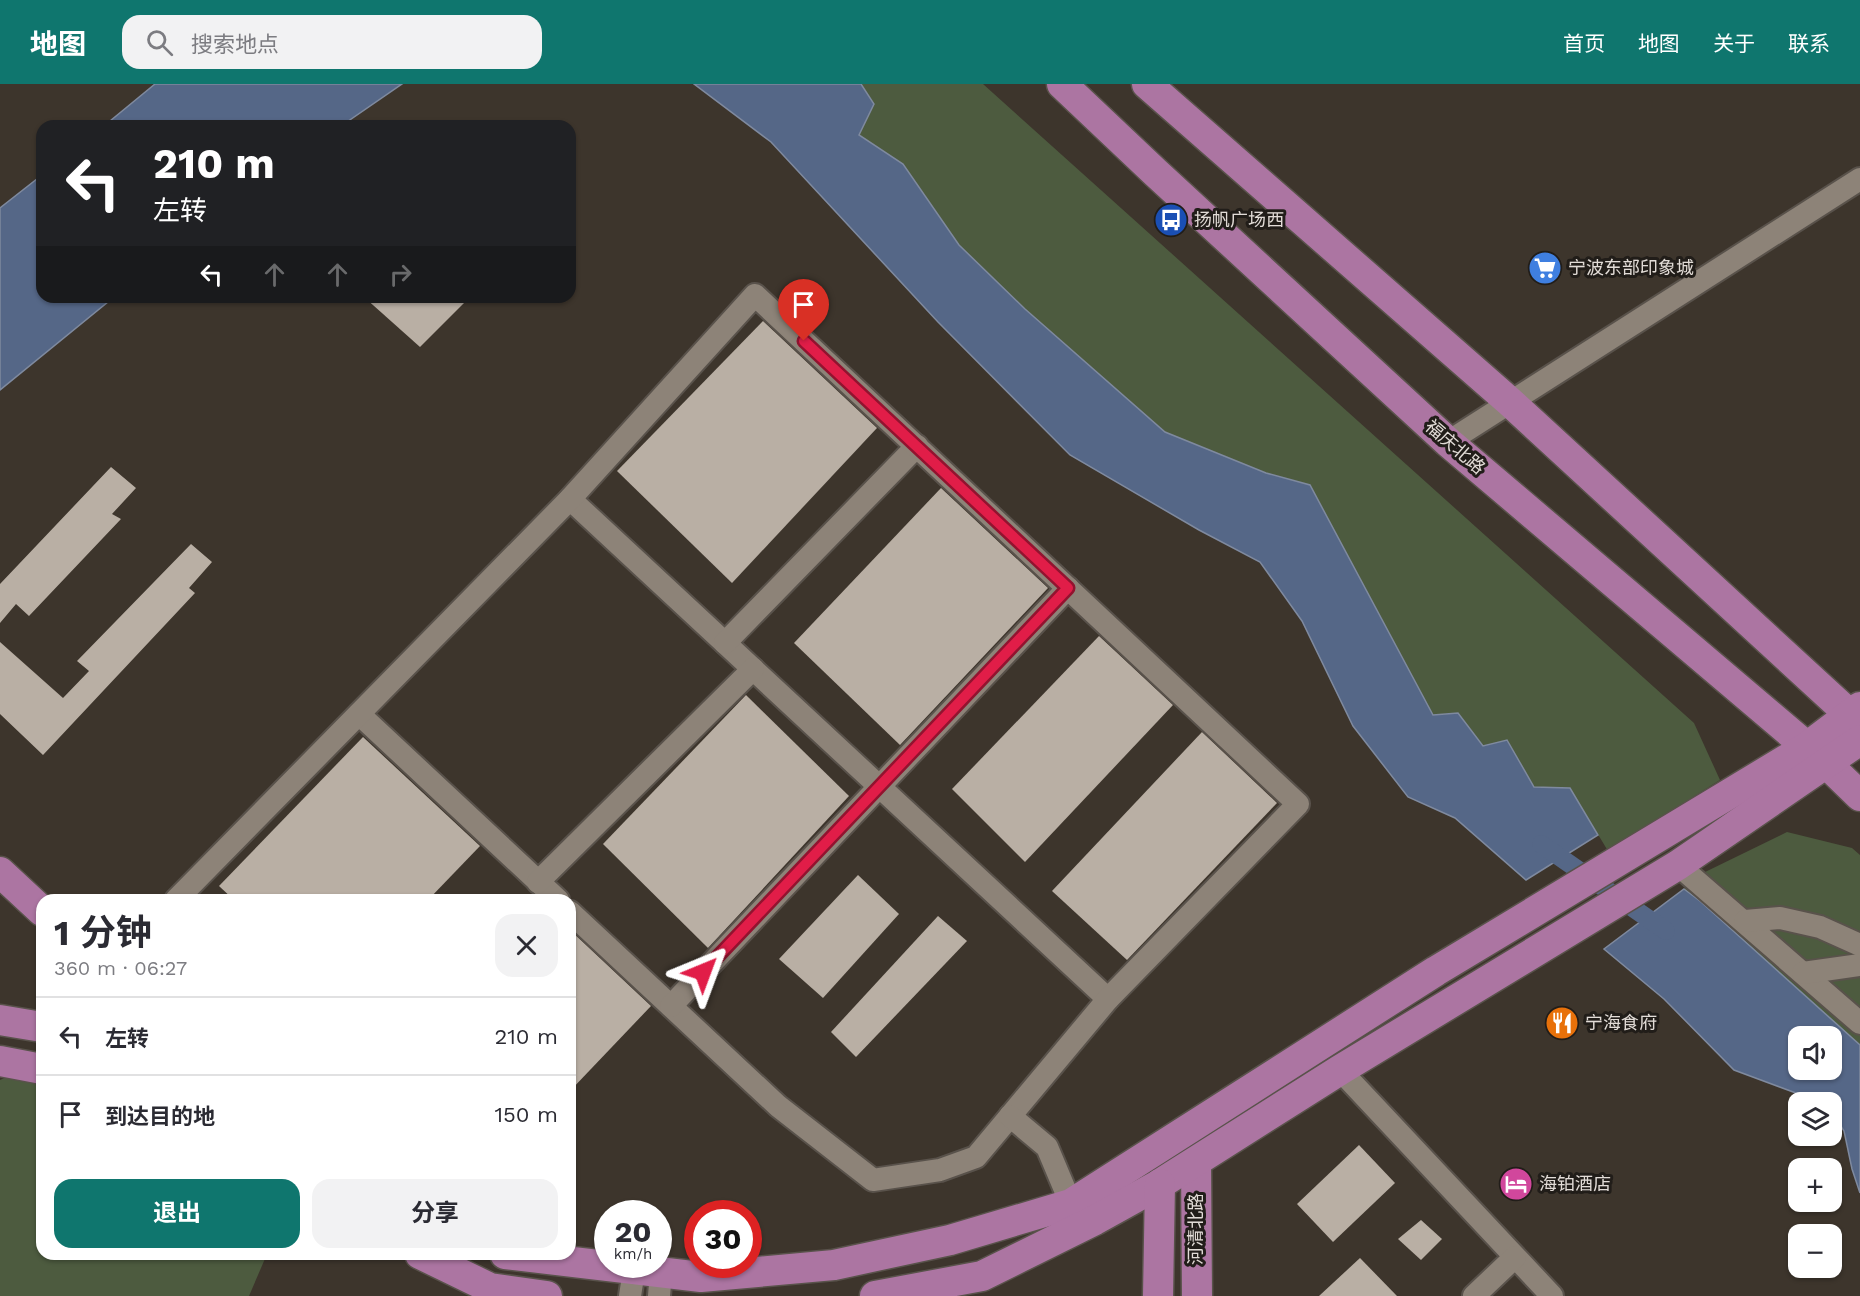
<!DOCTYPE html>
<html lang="zh">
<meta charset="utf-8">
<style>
body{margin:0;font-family:"Work Sans","Noto Sans SC",sans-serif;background:#f2f2f3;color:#2b2b33;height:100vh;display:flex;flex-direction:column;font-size:22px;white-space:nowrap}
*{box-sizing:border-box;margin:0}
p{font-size:20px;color:#7c7c81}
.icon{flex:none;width:33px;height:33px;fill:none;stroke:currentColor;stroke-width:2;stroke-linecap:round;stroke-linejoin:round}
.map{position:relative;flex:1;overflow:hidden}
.details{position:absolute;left:36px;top:810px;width:540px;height:366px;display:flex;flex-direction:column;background:#fff;border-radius:18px;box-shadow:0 2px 4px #0004}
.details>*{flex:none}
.top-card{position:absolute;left:36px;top:36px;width:540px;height:183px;border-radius:18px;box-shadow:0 2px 4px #0004;background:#202124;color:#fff;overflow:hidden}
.controls{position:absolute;left:1788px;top:942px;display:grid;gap:12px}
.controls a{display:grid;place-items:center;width:54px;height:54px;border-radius:12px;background:#fff;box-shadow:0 2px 4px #0004;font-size:30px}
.speed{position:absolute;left:594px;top:1116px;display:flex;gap:12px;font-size:30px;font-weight:700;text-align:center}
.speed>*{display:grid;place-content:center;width:78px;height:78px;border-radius:50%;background:#fff;box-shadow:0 2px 4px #0004;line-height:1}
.speed small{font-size:15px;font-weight:400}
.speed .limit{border:9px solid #d22;background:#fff;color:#111}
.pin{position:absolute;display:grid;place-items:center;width:51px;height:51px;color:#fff;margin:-62px -26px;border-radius:50% 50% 50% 0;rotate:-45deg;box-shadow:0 0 6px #0007}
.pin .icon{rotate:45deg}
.me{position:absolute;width:66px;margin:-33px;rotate:44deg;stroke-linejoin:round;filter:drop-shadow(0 0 4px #0008)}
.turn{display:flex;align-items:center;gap:21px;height:126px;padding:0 18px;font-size:27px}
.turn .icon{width:78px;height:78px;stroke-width:2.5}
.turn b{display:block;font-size:42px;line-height:51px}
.lanes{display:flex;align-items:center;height:57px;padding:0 18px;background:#0003;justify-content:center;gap:30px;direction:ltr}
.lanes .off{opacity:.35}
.round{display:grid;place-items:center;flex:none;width:63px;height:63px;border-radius:18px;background:#f2f2f3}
.headline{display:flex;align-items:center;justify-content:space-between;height:102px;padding:0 18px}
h1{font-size:36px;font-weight:700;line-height:45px}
.primary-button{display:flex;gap:12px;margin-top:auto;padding:12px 18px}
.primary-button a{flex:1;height:69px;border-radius:18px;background:#0f766e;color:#fff;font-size:24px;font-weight:700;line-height:69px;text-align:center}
.primary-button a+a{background:#f2f2f3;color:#2b2b33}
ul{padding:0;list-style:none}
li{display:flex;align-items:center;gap:18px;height:78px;padding:0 18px;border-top:2px solid #e1e1e2}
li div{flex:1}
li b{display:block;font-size:22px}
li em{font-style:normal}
header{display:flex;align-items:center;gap:36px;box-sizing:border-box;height:84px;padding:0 30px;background:#0f766e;color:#fff}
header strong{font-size:28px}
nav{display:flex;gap:33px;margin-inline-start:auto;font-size:21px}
.search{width:420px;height:54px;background:#f2f2f3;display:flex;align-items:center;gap:15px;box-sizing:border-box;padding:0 21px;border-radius:18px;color:#7c7c81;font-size:22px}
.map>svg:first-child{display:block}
.green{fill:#4d5b3f}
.water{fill:#556787;stroke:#7f8a9f;stroke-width:1.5;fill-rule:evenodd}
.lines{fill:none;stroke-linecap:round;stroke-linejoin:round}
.canal{stroke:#556787;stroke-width:18}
.building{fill:#b9afa4}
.minor-casing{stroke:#59524b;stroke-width:26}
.major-casing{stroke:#59524b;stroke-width:33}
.minor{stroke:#8d8378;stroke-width:22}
.major{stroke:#ac75a2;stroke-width:30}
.route-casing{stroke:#92132f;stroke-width:15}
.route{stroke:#e11d48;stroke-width:10}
.labels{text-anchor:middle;stroke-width:6;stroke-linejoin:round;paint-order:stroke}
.poi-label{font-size:18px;fill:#e2dcd7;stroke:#211d19;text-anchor:start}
.street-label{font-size:18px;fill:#e2dcd7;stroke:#211d19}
</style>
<header>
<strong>地图</strong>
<div class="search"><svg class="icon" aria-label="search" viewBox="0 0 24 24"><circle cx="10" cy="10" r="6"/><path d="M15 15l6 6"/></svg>搜索地点</div>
<nav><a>首页</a><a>地图</a><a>关于</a><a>联系</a></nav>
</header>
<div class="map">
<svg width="1860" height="1212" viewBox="0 0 1860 1212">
<rect width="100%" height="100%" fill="#3d352c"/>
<g class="green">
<path d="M861 0H983L1694 639 1720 696 1608 767 1570 704 1534 703 1507 656 1483 662 1458 629 1433 631 1310 401 1266 389 1165 348 1025 225 959 161 903 80 859 51 874 20Z"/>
<path d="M1787 748 1852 764 1860 771V961L1700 817 1684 805 1701 790Z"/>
<path d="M42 977V1170H267L249 1212H0V996Z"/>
</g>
<g class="water">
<path d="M155 0H402L341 42H104Z"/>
<path d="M694 0H861L874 20 859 51 903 80 959 161 1025 225 1165 348 1266 389 1310 401 1433 631 1458 629 1483 662 1507 656 1534 703 1570 704 1598 751 1526 796 1455 734 1408 713 1353 642 1302 537 1260 478 1199 446 1070 371 938 238 771 58Z"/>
<path d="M42 91V213H114L0 306V124Z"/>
<path d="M1684 805 1700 817 1860 961V1109L1852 1085 1844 1047 1832 1028V1018H1820L1734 986 1664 915 1604 865ZM1798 952H1832V986H1798Z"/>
</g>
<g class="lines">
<path class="canal" d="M1541 760 1666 847"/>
</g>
<g class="building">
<path d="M364 213H470L420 263Z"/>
<path d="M763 237 877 344 732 499 617 387Z"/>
<path d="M111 383 136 404 112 430 121 435 29 532 16 520 0 539V500Z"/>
<path d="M941 404 1048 504 900 661 794 559Z"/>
<path d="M191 460 212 478 189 504 195 509 43 671 0 630V558L63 614 89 587 77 577Z"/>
<path d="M1099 552 1173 621 1025 778 952 705Z"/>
<path d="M746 611 849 712 708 864 603 760Z"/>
<path d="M1202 648 1277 719 1127 876 1052 807Z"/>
<path d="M363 653 480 762 428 816H234L219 802Z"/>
<path d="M858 791 899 830 823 914 779 875Z"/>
<path d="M938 832 967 857 856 973 831 948Z"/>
<path d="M570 846 651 922 570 1007Z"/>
<path d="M1359 1061 1395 1099 1333 1158 1297 1120Z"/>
<path d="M1421 1136 1442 1155 1421 1176 1398 1155Z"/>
<path d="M1360 1174 1397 1212H1319Z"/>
</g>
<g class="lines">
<g class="minor-casing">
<g id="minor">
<path d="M1448 358 1860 95"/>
<path d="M570 415 1108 915"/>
<path d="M725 559 917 362"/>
<path d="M359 630 558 816"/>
<path d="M1678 781 1860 939"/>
<path d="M538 798 753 585"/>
<path d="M176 816 570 415 755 211 1298 720 1108 915 976 1073 940 1086 873 1096 778 1022 570 828"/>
<path d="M1745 837 1780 834 1820 843 1860 861"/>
<path d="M1803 889 1860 881"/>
<path d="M671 922 1068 504"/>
<path d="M1340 986 1552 1212"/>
<path d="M1010 1032 1047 1063 1071 1120"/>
<path d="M630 1212 634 1186"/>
<path d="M659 1212 661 1188"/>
<path d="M1474 1212 1515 1173"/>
</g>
</g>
<g class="major-casing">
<g id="major">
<path d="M1062 0 1156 89 1448 358 1826 679 1860 712"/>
<path d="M1147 0 1510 318 1860 640"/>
<path d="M0 788 42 827"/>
<path d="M0 936 42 943"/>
<path d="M0 977 42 985"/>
<path d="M1196 1078 1197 1212"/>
<path d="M420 1170 490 1204 547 1212"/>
<path d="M505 1170 701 1193 834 1181 950 1156 1071 1120 1436 887 1807 663 1860 623"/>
<path d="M875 1212 982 1192 1095 1136 1160 1100 1340 986 1678 781 1860 656"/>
<path d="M1158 1212 1160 1100"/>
</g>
</g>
<use href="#minor" class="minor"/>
<use href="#major" class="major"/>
</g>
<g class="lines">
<g class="route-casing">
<path id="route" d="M703 888 1068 504 804 257"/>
</g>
<use href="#route" class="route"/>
</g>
<defs>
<g id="bus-disc" transform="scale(1.725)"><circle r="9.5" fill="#1a4fb4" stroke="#211d19"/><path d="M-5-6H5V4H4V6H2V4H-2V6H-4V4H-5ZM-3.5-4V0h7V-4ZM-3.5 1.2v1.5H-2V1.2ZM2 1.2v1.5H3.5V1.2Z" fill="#fff"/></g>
<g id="supermarket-disc" transform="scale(1.725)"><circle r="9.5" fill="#3f7fe0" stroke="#211d19"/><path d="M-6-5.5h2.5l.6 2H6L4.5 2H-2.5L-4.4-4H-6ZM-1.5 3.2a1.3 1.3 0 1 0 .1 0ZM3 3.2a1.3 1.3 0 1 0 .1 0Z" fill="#fff"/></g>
<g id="restaurant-disc" transform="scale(1.725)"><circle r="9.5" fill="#e8710a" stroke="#211d19"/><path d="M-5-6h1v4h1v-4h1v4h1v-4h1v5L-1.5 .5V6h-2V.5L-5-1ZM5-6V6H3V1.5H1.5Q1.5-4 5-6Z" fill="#fff"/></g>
<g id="hotel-disc" transform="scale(1.725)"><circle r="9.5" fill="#d1479c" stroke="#211d19"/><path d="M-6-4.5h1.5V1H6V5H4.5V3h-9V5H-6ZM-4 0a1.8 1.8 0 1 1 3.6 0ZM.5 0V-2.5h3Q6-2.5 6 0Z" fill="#fff"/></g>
</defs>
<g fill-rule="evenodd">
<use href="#bus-disc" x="1171" y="136"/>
<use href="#supermarket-disc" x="1545" y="184"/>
<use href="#restaurant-disc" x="1562" y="939"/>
<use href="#hotel-disc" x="1516" y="1100"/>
</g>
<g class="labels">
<g class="poi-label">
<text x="1194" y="142">扬帆广场西</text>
<text x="1568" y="190">宁波东部印象城</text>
<text x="1585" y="945">宁海食府</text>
<text x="1539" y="1106">海铂酒店</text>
</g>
<g class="street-label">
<text transform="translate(1455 363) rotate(41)" y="6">福庆北路</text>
<text transform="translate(1196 1145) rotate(-90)" y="6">河清北路</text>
</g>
</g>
</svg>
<div class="controls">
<a><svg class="icon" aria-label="sound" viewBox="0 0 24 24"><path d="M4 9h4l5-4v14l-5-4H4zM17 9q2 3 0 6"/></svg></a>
<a><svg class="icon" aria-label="layers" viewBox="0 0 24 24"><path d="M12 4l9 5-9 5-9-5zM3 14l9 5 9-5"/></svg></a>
<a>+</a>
<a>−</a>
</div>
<div class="speed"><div>20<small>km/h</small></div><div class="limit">30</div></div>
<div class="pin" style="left:804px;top:257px;background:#d93025"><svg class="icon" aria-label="arrive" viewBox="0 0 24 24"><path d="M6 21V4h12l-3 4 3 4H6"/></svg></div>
<svg class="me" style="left:703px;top:888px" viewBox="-20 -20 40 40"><path d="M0-17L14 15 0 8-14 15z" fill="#e11d48" stroke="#fff" stroke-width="4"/></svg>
<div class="top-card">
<div class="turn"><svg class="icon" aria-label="left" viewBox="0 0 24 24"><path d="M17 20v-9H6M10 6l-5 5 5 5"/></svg><div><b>210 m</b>左转</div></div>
<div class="lanes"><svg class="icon" aria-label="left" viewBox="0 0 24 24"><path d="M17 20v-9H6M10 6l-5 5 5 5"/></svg><svg class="icon off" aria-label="ahead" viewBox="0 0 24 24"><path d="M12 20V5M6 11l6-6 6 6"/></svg><svg class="icon off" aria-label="ahead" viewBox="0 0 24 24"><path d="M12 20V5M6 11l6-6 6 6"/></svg><svg class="icon off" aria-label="right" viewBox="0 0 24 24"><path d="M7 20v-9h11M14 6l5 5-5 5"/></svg></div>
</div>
<section class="details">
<div class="headline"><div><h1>1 分钟</h1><p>360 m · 06:27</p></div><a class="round"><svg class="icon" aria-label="close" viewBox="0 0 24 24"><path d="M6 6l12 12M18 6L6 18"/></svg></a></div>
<ul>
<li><svg class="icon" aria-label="left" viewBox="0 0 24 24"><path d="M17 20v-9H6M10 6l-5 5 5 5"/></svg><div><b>左转</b></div><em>210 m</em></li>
<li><svg class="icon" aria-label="arrive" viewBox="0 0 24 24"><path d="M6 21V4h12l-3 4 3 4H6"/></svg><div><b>到达目的地</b></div><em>150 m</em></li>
</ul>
<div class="primary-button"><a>退出</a><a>分享</a></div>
</section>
</div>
